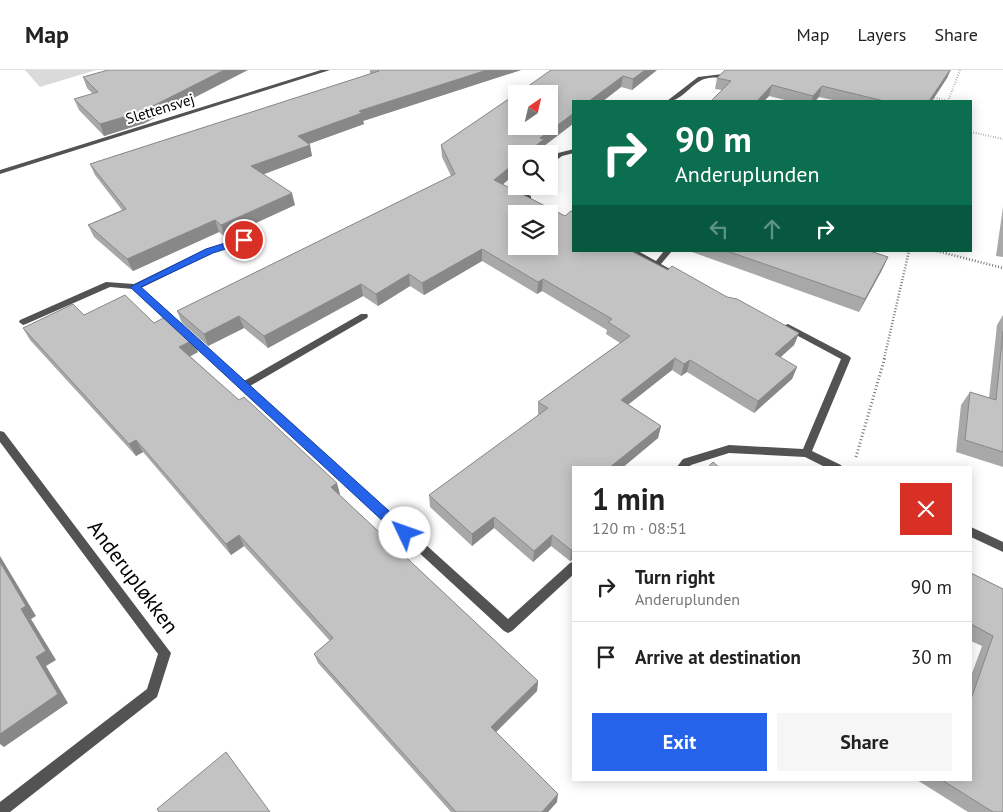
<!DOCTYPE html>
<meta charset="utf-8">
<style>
body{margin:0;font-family:"PT Sans",sans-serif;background:#f6f6f6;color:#222;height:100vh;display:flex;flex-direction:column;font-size:19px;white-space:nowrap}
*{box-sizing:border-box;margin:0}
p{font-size:16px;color:#767676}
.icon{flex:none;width:28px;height:28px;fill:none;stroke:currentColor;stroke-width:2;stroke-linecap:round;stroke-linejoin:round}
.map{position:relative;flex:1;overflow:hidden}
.drawer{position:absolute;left:572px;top:396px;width:400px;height:315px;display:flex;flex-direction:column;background:#fff;border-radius:0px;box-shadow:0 2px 12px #0003}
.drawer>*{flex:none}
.banner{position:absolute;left:572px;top:30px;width:400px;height:152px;border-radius:0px;box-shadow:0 2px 12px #0003;background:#0b6e4f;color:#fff;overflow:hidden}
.needle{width:32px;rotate:34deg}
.controls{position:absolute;left:508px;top:15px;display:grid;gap:10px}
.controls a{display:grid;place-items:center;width:50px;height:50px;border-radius:0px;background:#fff;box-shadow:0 2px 12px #0003;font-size:25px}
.pin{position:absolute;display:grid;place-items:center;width:42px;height:42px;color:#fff;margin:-21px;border:2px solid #fff;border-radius:50%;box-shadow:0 1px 5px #0007}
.me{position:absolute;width:55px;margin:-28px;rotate:312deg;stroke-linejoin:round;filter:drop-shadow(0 0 4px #0008)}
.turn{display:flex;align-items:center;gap:18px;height:105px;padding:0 20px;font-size:22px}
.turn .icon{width:65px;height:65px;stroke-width:2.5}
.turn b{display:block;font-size:35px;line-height:42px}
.lanes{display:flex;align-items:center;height:48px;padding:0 20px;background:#0003;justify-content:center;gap:25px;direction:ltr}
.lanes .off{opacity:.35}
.round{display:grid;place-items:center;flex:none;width:52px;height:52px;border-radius:0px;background:#f6f6f6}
.headline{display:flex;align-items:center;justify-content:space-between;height:85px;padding:0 20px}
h1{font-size:30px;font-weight:800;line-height:38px}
.primary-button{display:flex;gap:10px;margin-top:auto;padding:10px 20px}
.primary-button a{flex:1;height:58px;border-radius:0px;background:#2563eb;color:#fff;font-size:20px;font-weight:800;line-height:58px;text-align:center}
.primary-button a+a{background:#f6f6f6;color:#222}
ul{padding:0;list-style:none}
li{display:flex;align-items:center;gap:15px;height:70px;padding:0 20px;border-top:1px solid #e0e0e0}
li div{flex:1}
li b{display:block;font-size:19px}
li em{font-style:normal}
header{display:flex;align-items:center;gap:30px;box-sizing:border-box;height:70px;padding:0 25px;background:#fff;border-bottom:1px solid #e0e0e0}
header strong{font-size:24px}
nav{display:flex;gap:28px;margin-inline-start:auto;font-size:18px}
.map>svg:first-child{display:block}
.green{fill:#dadada}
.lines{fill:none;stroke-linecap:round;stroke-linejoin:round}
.path-far2{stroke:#757575;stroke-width:2;stroke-dasharray:0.5 2;stroke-linecap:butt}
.path-far1{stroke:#757575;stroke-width:2.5;stroke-dasharray:1 2;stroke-linecap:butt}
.path{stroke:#757575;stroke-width:3;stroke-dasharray:1 2.5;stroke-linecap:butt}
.minor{fill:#535353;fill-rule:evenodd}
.tertiary{fill:#535353;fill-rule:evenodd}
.wall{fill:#a8a8a8}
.shaded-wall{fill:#888}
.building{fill:#c3c3c3;stroke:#888;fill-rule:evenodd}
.route{fill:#2563eb;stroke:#184099}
.labels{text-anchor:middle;stroke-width:4;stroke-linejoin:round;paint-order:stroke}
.far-street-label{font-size:15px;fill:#000;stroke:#fff}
.near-street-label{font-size:21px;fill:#000;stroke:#fff}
</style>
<header>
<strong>Map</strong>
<nav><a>Map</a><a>Layers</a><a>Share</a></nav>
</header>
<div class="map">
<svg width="1003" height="742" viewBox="0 0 1003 742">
<rect width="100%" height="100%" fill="#fff"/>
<path class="green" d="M25 0H96L40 17Z"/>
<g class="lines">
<g class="path-far2">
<path d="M932 27 948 31"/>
<path d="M948 31 960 0"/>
<path d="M971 62 1003 69"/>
</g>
<g class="path-far1">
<path d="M937 181 1003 198"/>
<path d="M884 289 909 181"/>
</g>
<path class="path" d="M856 387 885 287"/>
<g class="minor">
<path d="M731 0H738C722 12 712 4 700 11 689 17 680 32 667 31L698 7 723 4Z"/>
<path d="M574 79V83L562 86 549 96V91L558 83Z"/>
<path d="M519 116H527L522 122 531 126V130H525L514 124 513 122Z"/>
<path d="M241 168H247L248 170 212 183 141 218 244 311 361 244H367L368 246 367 248 250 316 508 549 570 493 574 491V504L512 561 508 563 504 561 133 219 110 217 26 254 23 255 19 252 20 250 106 212 134 214 206 179Z"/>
<path d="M628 181H638L656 191 664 181H672L661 194 682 206 681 208H675Z"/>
<path d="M788 254 849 286 851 288 812 381 841 395 842 398H827L805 387 729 383 691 395 688 398H676L683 389 729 375 803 379 841 289 785 259 784 257 785 255Z"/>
<path d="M0 361 4 362 171 583 157 627 10 742H0V732L147 619 158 584 0 372Z"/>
<path d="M971 457 1003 472V482L971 467Z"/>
</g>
<path class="tertiary" d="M321 0H330L0 104V100Z"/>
</g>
<g class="wall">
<path d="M370 0H521L363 51 364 54 309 74 312 86 263 104 295 135 225 167 219 162 133 201 94 167 88 155 122 140 95 105 90 94 370 4Z"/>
<path d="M657 0 632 20 621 17 544 76V81L540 84H516V103L503 114 574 181 668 200 727 227 799 263 794 275 780 288 797 297 792 309 754 343 687 302 681 306 672 300 628 334 661 356 658 368 622 398H574V489L570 491 551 476 533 492 494 458 472 476 430 437 429 425 539 345 538 344V332L620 273 606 264 607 260 542 221 537 224 482 191 424 225 410 216 378 236 363 226 268 278 244 258 208 276 182 253 177 241 451 106 442 87 441 75 517 24Z"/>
<path d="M725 0H951L947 8 932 31H837L819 27 815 31H789L769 26 764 31H711L722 20 715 19 717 8Z"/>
<path d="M83 7 145 53 104 66 79 40 74 29 93 24 87 18Z"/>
<path d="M1003 137V187L996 186Z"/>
<path d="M692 181H870L888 187 882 200 859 242 692 182Z"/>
<path d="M84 245 154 253 198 282 190 286 340 424 339 425 538 611 537 621 496 662 557 732 548 742H451L318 593 314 584 330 571 244 476 231 485 143 382 136 386 30 270 23 258Z"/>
<path d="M1003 245V397L956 382 961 335 970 322 989 328 997 255Z"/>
<path d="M971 503 1003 519V742H968L917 710H971V606L982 576 971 571Z"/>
</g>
<g class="shaded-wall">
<path d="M224 0H248L145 53 104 66 100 54Z"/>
<path d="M487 0H521L363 51 364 54 300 77 298 66 359 41Z"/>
<path d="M645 0H657L632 20 633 9Z"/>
<path d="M950 0 947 8 932 31H929Z"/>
<path d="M623 6 621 17 603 31H589Z"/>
<path d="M772 15 769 26 764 31H757Z"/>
<path d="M822 16 819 27 815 31H812L813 26Z"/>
<path d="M574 43V53L544 76V81L540 84H526L540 68Z"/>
<path d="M310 75 312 86 254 108 251 96Z"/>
<path d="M516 92V103L495 121 494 110Z"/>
<path d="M292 123 295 135 225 167 221 155Z"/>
<path d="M215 150 219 162 133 201 127 189Z"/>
<path d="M482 179V191L424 225 422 213Z"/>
<path d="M888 187 882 200 859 242 865 229Z"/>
<path d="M409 204 410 216 378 236 376 224Z"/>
<path d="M543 209 542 221 537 224 538 212Z"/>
<path d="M361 214 363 226 268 278 264 266Z"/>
<path d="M239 246 244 258 208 276 204 264Z"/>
<path d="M799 263 794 275 770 296 775 284Z"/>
<path d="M193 270 198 282 185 289 179 277Z"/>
<path d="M675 288 672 300 619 342 621 330Z"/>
<path d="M690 290 687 302 681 306 684 294Z"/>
<path d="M797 297 792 309 754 343 758 331Z"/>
<path d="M661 356 658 368 622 398H609Z"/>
<path d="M136 370 143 382 136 386 129 374Z"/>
<path d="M337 413 340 424 334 429 331 417Z"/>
<path d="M494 447V458L472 476V464Z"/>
<path d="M239 465 244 476 231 485 226 474Z"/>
<path d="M552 465 551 476 533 492 534 481Z"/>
<path d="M574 479V489L570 491 571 480Z"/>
<path d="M0 486 36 546 31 549 56 590 46 596 68 633 4 677 0 674V664L36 587 21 539 0 492Z"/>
<path d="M538 611 537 621 492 666 491 657Z"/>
<path d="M558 724 557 732 548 742H542Z"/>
</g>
<g class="building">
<path d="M108 0H224L141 42 100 54 74 29 98 22 83 7Z"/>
<path d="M378 0H487L359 41 362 43 298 66 310 75 251 96 292 123 221 155 215 150 127 189 88 155 126 139 90 94 379 1Z"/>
<path d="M551 0H645L633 9 623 6 589 31H574V43L540 68 544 69 526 84H516V92L494 110 565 146 571 141 574 142V181H631L668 200 672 196 727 227 737 229 799 263 775 284 797 297 758 331 690 290 684 294 675 288 621 330 661 356 609 398H574V479L571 480 552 465 534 481 494 447 472 464 429 425 548 338 538 332 630 266 608 252 612 249 543 209 538 212 482 179 422 213 409 204 376 224 361 214 264 266 239 246 204 264 177 241 455 104 441 75 516 24V56H549V24H517ZM516 144H549V176H516Z"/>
<path d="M725 0H950L929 31H884L822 16 813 26 772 15 757 31H711L731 11 717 8Z"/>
<path d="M727 181H870L888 187 865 229Z"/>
<path d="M125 225 154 253 167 246 193 270 179 277 239 330 244 327 337 413 331 417 538 611 491 657 558 724 542 742H456L314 584 333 568 239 465 226 474 136 370 129 374 23 258 73 234 84 245Z"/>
<path d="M1003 261V382L965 370 970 322 996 330Z"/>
<path d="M713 392 720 398H707Z"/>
<path d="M0 492 26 536 21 539 46 581 36 587 58 624 0 664Z"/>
<path d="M971 503 1003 519V742H993L942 710H971V629L993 566 971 554Z"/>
<path d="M226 682 270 742H159L157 739Z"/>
</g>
<path class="route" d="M244 167 249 170 248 172 213 183 141 217 409 459 411 463 409 467 405 468 400 467 130 217 206 179Z"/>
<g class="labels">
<g class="far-street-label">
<text transform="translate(160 39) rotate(-17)" y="5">Slettensvej</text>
</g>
<g class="near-street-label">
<text transform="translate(133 507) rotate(53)" y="7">Anderupløkken</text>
</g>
</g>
</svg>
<div class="controls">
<a><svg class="needle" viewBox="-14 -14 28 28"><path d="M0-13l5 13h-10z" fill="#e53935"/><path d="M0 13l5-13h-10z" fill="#767676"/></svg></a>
<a><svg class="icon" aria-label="search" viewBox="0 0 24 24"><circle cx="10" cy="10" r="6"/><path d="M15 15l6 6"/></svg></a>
<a><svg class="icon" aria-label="layers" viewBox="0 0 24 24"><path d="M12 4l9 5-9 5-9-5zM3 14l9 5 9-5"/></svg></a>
</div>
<div class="pin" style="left:244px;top:170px;background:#d93025"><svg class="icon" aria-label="arrive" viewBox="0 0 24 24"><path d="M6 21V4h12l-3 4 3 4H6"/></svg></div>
<svg class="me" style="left:405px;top:463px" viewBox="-20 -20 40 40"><circle r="19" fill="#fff"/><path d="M0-13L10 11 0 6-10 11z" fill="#2563eb"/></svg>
<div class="banner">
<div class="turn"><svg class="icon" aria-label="right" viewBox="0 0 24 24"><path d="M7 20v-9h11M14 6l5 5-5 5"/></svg><div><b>90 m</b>Anderuplunden</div></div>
<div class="lanes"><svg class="icon off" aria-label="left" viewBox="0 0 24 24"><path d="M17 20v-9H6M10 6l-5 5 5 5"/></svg><svg class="icon off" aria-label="ahead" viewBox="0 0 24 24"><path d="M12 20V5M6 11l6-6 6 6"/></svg><svg class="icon" aria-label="right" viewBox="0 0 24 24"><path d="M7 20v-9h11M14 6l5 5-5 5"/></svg></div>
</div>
<section class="drawer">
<div class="headline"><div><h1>1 min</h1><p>120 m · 08:51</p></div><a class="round" style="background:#d93025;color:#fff"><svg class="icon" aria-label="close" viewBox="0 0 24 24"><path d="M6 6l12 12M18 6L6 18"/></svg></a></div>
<ul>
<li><svg class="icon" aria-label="right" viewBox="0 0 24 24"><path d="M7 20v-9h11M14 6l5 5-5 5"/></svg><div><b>Turn right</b><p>Anderuplunden</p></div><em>90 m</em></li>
<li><svg class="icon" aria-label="arrive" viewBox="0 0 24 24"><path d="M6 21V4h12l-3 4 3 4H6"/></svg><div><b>Arrive at destination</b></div><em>30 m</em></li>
</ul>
<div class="primary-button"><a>Exit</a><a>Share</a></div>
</section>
</div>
